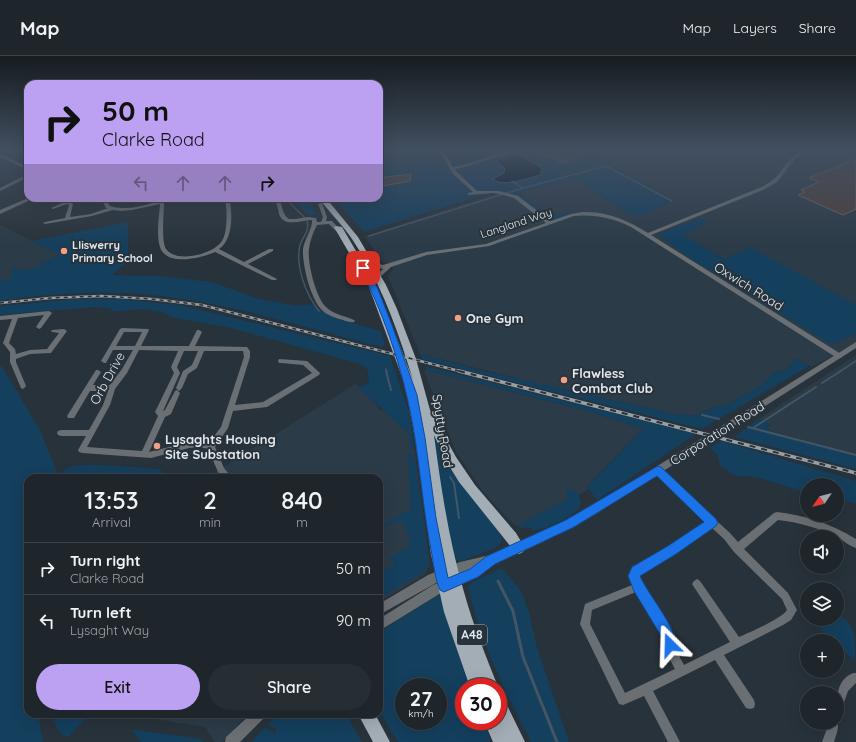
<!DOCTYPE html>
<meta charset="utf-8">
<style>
body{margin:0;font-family:Quicksand,sans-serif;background:#262e34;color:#f1f3f6;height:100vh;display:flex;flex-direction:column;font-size:15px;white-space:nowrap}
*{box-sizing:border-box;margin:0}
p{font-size:13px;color:#a1a5a9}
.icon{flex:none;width:22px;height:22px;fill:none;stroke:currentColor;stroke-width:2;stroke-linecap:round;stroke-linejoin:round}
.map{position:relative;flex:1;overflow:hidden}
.panel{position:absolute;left:24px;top:418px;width:359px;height:244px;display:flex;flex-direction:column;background:#1e262c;border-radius:12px;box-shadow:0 4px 16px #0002,0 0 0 1px #3c4348}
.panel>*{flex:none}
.top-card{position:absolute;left:24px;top:24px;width:359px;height:122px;border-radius:12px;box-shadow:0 4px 16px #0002,0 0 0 1px #3c4348;background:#bca0f2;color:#111;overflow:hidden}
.needle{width:26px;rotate:235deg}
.controls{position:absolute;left:800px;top:422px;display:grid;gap:8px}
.controls a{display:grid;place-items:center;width:44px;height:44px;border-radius:50%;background:#1e262c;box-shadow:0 4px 16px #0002,0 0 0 1px #3c4348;font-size:20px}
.speed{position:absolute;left:395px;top:622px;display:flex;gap:8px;font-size:20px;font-weight:700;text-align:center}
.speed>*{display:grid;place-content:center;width:52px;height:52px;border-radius:50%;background:#1e262c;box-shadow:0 4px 16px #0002,0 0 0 1px #3c4348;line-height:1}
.speed small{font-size:10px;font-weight:400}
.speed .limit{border:6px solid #d22;background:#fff;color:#111}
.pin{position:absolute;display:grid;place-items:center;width:34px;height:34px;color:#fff;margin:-17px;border-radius:8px;box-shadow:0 2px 6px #0006}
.me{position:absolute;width:44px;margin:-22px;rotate:338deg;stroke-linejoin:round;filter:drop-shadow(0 0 3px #0008)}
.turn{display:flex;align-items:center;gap:14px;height:84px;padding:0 12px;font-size:18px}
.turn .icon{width:52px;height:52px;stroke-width:2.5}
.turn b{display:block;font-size:28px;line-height:34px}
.lanes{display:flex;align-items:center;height:38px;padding:0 12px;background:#0003;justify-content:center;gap:20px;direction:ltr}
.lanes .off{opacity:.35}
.eta{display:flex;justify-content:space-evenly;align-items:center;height:68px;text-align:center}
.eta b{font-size:24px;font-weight:600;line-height:28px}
.button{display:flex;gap:8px;margin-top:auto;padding:8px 12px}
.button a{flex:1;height:46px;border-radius:24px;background:#bca0f2;color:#111;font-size:16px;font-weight:600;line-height:46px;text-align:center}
.button a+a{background:#262e34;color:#f1f3f6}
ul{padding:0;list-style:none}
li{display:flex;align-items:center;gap:12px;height:52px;padding:0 12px;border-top:1px solid #3c4348}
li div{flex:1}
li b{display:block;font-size:15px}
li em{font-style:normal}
header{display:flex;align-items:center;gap:24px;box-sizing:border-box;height:56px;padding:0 20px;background:#1e262c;border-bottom:1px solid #3c4348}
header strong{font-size:19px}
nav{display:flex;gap:22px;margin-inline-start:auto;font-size:14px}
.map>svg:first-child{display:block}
.built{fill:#2c3b48}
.green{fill:#143f5d;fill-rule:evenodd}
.water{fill:#011729;stroke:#445664}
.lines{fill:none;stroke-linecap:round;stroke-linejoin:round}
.stream-far2{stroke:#445664;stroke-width:1.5}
.stream-far1{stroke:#445664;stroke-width:2}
.stream{stroke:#445664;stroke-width:3}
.building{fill:#4d403c;stroke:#71635e}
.minor{fill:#6a6f73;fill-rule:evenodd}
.tertiary{fill:#6a6f73;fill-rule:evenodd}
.primary{fill:#a3adb6;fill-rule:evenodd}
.rail-far1-casing{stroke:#979fa5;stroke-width:2.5}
.rail-casing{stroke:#979fa5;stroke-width:3.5}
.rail-far1{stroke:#28323a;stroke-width:1.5;stroke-dasharray:4;stroke-linecap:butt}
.rail{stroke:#28323a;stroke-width:2;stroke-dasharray:6;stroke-linecap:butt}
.route{fill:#1a73e8;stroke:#114b97}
.poi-dot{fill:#f39f84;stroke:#28323a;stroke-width:1.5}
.labels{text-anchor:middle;stroke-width:4;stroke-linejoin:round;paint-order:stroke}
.far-street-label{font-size:11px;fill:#e2e8ed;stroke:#28323a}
.far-poi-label{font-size:11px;font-weight:bold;fill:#e2e8ed;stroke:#28323a;text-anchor:start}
.shield{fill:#28323a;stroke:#aab1b7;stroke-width:1}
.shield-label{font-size:12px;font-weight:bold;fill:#e2e8ed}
.street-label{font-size:13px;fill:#e2e8ed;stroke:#28323a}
.poi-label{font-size:13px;font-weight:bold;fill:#e2e8ed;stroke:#28323a;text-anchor:start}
</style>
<header>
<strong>Map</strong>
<nav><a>Map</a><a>Layers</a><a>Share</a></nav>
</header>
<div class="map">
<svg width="856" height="686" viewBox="0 0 856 686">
<rect width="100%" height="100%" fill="#28323a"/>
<g class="built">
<path d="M632 94H856V287L812 311 796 302 786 314 775 316 762 329 727 349 716 351 695 360 675 358 540 328 420 298 388 220 393 213 388 207 382 206 364 180Z"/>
<path d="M128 166V205L0 227V169L32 185Z"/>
<path d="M856 299V400L770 375 767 372 770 369 759 363Z"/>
<path d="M427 314 594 357 643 373 587 430 589 433 579 439 581 448 578 454 549 470 520 472 511 466 485 438 456 396 424 315Z"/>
<path d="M355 328 365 334 380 354 386 356 409 354 430 508 424 519 379 546V422H206Z"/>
<path d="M124 658H247L223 686H215L205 671Z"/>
</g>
<g class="green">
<path d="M379 94H632L603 103 675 145 644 159H631L563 116 560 117 570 123 519 137 550 160 571 156 572 159 553 165 547 163 516 140 496 135 365 176 333 142H379Z"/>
<path d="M293 142H307L315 153 316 158 311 160 305 157Z"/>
<path d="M699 162 708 167 683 179 724 203 750 191 856 249V277L832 289 690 202 658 178Z"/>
<path d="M128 166V205L112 219 160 220 212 226 259 243 299 250 310 248 337 262 381 275 385 288 382 291C308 273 235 248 160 240 107 234 52 237 0 245V225L11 222 13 211 17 210 16 215 35 212 59 198 32 185Z"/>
<path d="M77 243H118L180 249 390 300 407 351 414 394H411L408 377 359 332 369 326 368 315 363 309 231 272 174 262 162 256 143 253 110 256 112 253 96 251 0 259V250Z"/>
<path d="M420 298 484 315 675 358 695 360 716 351 727 349 762 329 775 316 786 314 796 302 809 310 702 373 422 303Z"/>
<path d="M2 310 40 374 58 419C63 415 68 411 74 410 98 407 135 412 160 413L167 422H28V658H38L43 686H0V311Z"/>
<path d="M425 310 696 378 597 444 587 431 643 373 594 357 427 314Z"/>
<path d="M759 363 770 369 767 372 770 375 856 400V413L734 381Z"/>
<path d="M434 381H436L502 482 501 487 497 491 459 506 453 498 446 468Z"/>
<path d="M722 385 856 425V448L841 443 840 451 837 449V429H807V437L756 421 736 420 720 410 717 398 709 392Z"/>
<path d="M410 398 414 400 429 506 428 511 424 516 379 543 380 516 393 511 394 507 389 502 410 490 408 486 411 484 401 464 386 471 384 468 411 453 408 399Z"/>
<path d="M568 431 579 439 581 448C572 463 549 471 533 475L531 472 516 470 566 444Z"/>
<path d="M502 512 521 535 529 556 536 588 569 686H531C506 637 480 586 468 531L474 525Z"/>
<path d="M440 538 471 631H464V665H484L491 684 487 686H399L392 677 379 654V576ZM404 631H438V665H404Z"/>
<path d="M837 558C856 567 856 584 855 605L837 588V585H833L810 563H837Z"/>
<path d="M52 658H84L88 660 68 681C58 680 55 666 52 658Z"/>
<path d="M278 658H346L362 686H251L265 671 275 678 277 671 272 672 268 668Z"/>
<path d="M131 673 201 683 203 686H141Z"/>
</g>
<path class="water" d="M513 98H519C525 104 538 107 542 114L540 119C529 122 501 132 493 123L504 117 505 113 496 105Z"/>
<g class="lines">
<g class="stream-far2">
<path d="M597 94 611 100"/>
<path d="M512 125 523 132 606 110 672 145"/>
<path d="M285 142 304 161"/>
<path d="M307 165C310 174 303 181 300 189 295 210 306 239 319 255"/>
<path d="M369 180 523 132"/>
<path d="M386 313 387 316"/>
<path d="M839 316 856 305"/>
</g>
<g class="stream-far1">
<path d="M386 315 391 334"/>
<path d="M822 327 841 315"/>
<path d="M702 359 719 363"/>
<path d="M748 371 856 399"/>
<path d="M753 372 816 331"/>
<path d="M450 421 454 427 459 462"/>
</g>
<path class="stream" d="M498 525 513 555 523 601 557 686"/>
</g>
<g class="building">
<path d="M532 94H571L582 98 564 107Z"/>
<path d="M856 103V153L843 159 798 139 805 136 801 134 819 126 809 122Z"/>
<path d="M411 118 410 125 383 130 379 129V122Z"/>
</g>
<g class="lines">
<g class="minor">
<path d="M439 94H443L453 111 463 109 512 94H518L465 111 455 113 457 116 477 135H499L518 140 551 165C557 163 564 160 571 158 598 151 626 163 648 177L759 132C764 130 769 127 773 124 784 115 791 94 808 94L795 103 777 126 763 134 651 179 841 298 842 300 841 302H837L631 171C613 162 594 158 574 160L489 190 427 199 391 211 379 222H375V220L383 213 368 208V206L370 205 383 209 426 196 486 188 546 167 514 142 504 139 493 137 468 139V137L473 136 453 118Z"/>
<path d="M0 98 28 111V114L0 101Z"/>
<path d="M28 118V121L0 135V132Z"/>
<path d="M105 142H109L107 146 110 150C114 151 118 152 122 152 142 153 161 142 181 142L164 147C164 157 161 185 166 193 176 208 214 198 222 185 228 176 227 152 225 142H229C233 157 233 184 219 193L244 206 269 193H273V195L248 208 277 223 276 224H272L215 196C202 202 166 211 160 191 156 178 159 162 160 148L132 154 121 155 113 154 92 160 45 168 43 167 45 166 65 162 69 149 67 148 53 153 51 152 67 145 73 148 70 161 91 158 108 152H106L103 146Z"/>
<path d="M274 142H278C283 149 282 159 289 163H295L308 161 316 162 317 166H321L323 161 318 148 322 147 327 161 326 165H332L343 177 339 178 329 168 317 169C313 177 310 184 309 193 307 206 316 242 326 251 333 258 345 260 354 264L355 265 354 266C349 267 344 264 339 263 334 261 327 259 323 255 311 245 302 209 303 193 304 184 313 172 312 164 301 164 284 172 279 158 278 152 277 147 274 142Z"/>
<path d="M49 255 52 257 41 272 39 273 36 271 44 259 18 262 9 287 15 293 16 298 30 294 47 293 59 277 52 276 51 275 52 274 64 273 67 275 51 297 30 298 16 303V306L26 330 23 333 21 332 10 306V296L3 287 12 263 0 264V260Z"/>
<path d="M122 272 148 273 149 274 141 290H189L197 274H199L202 276 195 290 247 291 250 295V301L235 349 263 346 312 317 303 309 281 307H279L278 305 279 303 307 305 320 317 319 319 267 351 233 355 228 372 215 391 224 412 232 422H223L218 416 208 393 200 391 189 392 151 402 82 397 79 396 78 394 86 380H61L58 379 57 377 58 375 61 374H89L103 349 108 335H90L74 362H68L67 360 96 314H98L101 316 93 329H110L122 313 133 294H113L106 307H104L101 305 120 273ZM124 276H142L135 290H116ZM139 294 178 295 171 311 174 317 155 356 158 360 142 395 87 391 110 349 115 333 127 317ZM184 295H198L192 309 183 315 176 332 179 335 182 332 188 318 197 312 204 295H243L244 301 221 371 209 387 200 385 189 386 149 396 165 361 171 358 180 337 177 334 175 335 165 354 163 355 180 317 177 311Z"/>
<path d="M657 412 660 413 730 477 738 486 774 457 777 456C805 459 832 468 856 483V492C849 490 843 484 837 481 819 472 798 466 778 464L744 493 788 537 797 554 791 564 783 569 724 599 754 644 755 648 754 652 750 653 746 652 715 604 653 635 680 686H668L644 640 623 649 619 648 580 568 585 548 632 529 629 520 633 512 669 491 706 466 654 417 653 415 654 413ZM712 472 724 483 734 496 782 543 787 554C781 563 750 576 739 581L700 525 697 523 694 525 692 528 694 531 730 586 684 609 677 596 672 578 642 528 639 520V518L675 497ZM636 536 664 583 667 598 675 613 625 637 590 568 592 554Z"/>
<path d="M853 617H856V627L848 635 841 655 837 656C837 641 836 624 853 617Z"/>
<path d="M837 663C840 671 836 679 834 686H822L826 675 828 667H837Z"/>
</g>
<g class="tertiary">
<path d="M28 142H35L0 158V154Z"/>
<path d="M856 286V292L596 458 543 486 495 508 478 521 441 537 379 575V563L433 529 470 514 436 527 379 559V548L428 519 460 506 490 499 535 480 590 452Z"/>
<path d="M251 658H266L264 662 240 686H225L226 681Z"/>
</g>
<g class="primary">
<path d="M319 142H326L358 181 386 229 397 253 416 303 430 354 456 401 475 429 516 477 525 492 523 496 519 498 515 496 459 426 448 408 434 379C441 432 449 485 464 536 473 569 486 600 498 631V632L470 631 444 556 431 498 415 382 405 329 369 231 334 171 336 170 342 171 377 231 413 324C398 275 381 226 352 183 342 168 329 156 319 142Z"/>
<path d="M498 638 503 641 525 686H493L484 665H498Z"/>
<path d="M358 658H375L390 686H373Z"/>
</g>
<g class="rail-far1-casing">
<path id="rail-far1" d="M0 247 50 242 101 240 152 243 202 249 463 316"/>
</g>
<g class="rail-casing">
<path id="rail" d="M459 315 856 417"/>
</g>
<use href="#rail-far1" class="rail-far1"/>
<use href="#rail" class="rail"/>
</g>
<linearGradient id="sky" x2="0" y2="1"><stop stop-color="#161c20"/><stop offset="0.49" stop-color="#424f60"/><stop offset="1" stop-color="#424f60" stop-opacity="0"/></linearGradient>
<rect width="856" height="190" fill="url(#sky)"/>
<path class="route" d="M361 211H366L377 231 393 272 417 339 425 382 436 462 448 522 470 513 487 500 566 464 658 410 661 411 716 463 718 467 716 470 676 498 640 520C647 538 682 577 675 594L670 596 666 594 663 583 634 535 628 520 632 511 668 490 704 466 657 420 574 471 495 508 478 521 444 536 440 534C435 523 434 510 432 499 424 460 421 421 415 382 406 324 387 264 360 212Z"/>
<g class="poi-dot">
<circle cx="64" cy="195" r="4"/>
<circle cx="458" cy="262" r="4"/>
<circle cx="564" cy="324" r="4"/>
<circle cx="157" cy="390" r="4"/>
</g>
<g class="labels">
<g class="far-street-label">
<text transform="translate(516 167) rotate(-18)" y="4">Langland Way</text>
</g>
<g class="far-poi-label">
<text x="72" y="193">Lliswerry<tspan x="72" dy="13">Primary School</tspan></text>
</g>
<rect class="shield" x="457" y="569" width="30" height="20" rx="3"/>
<g class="shield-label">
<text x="472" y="583">A48</text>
</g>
<g class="street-label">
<text transform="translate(749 230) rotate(32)" y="5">Oxwich Road</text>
<text transform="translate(107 322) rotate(-61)" y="5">Orb Drive</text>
<text transform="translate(443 375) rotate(81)" y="5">Spytty Road</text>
<text transform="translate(717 377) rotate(-32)" y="5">Corporation Road</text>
</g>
<g class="poi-label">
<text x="466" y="267">One Gym</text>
<text x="572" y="322">Flawless<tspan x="572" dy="15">Combat Club</tspan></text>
<text x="165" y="388">Lysaghts Housing<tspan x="165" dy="15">Site Substation</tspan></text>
</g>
</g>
</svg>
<div class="controls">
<a><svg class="needle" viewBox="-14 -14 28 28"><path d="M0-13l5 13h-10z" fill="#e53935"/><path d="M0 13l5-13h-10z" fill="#a1a5a9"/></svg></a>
<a><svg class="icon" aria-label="sound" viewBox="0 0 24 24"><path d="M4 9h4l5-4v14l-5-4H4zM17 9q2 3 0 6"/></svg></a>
<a><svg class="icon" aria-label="layers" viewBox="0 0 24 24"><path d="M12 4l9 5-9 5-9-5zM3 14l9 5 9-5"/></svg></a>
<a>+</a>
<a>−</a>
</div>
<div class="speed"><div>27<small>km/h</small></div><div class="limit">30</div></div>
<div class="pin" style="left:363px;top:212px;background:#d93025"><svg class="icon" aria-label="arrive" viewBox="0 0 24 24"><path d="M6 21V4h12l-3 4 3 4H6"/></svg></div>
<svg class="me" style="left:670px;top:589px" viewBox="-20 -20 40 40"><path d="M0-17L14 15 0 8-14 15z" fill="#1a73e8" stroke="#fff" stroke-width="4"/></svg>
<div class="top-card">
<div class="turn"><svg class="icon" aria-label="right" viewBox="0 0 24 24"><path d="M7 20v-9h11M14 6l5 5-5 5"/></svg><div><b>50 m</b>Clarke Road</div></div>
<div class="lanes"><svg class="icon off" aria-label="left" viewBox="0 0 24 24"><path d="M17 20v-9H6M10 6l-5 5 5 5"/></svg><svg class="icon off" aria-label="ahead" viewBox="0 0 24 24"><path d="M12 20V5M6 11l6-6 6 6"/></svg><svg class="icon off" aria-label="ahead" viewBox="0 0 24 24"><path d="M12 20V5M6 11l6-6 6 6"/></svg><svg class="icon" aria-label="right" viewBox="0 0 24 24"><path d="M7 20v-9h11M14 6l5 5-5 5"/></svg></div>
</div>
<section class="panel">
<div class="eta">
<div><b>13:53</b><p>Arrival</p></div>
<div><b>2</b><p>min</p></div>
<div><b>840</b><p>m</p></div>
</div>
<ul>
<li><svg class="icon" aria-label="right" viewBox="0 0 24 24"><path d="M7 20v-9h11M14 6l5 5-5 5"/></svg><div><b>Turn right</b><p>Clarke Road</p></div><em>50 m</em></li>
<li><svg class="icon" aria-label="left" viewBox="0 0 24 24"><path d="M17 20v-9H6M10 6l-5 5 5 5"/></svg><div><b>Turn left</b><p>Lysaght Way</p></div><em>90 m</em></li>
</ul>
<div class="button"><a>Exit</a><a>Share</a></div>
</section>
</div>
